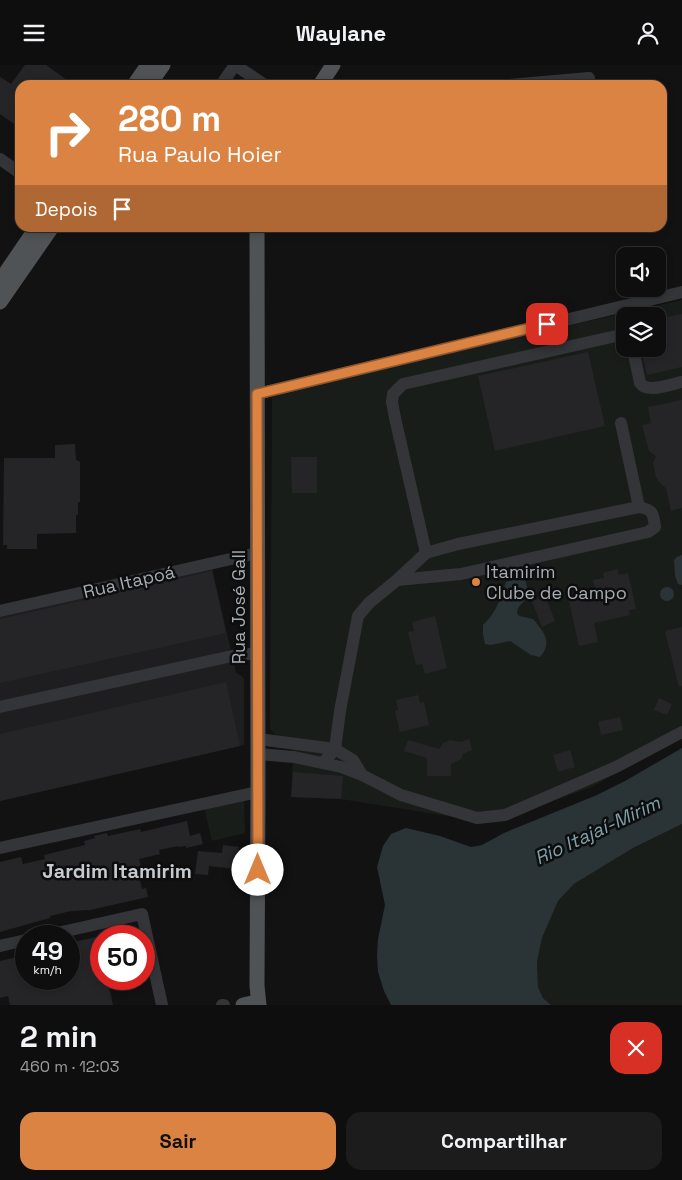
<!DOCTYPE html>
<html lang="pt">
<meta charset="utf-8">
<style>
body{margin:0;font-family:"Space Grotesk",sans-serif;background:#1c1c1c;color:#f1f3f6;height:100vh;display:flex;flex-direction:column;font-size:19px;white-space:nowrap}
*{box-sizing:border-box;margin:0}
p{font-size:16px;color:#9b9c9e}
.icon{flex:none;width:28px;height:28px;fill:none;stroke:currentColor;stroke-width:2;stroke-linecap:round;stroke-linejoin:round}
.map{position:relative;height:940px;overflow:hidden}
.details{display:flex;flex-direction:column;background:#0e0e0e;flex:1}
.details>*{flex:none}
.hud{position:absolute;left:15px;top:15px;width:652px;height:152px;border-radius:15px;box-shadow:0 2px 8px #0003,0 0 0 1px #2e2e2e;background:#db8342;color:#fff;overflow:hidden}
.buttons{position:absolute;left:616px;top:182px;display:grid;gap:10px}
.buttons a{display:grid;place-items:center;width:50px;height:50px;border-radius:10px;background:#0e0e0e;box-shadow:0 2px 8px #0003,0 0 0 1px #2e2e2e;font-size:25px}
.speed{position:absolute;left:15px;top:860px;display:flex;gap:10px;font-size:25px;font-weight:700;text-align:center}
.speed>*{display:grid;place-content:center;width:65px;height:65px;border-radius:50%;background:#0e0e0e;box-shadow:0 2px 8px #0003,0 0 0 1px #2e2e2e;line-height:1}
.speed small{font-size:12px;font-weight:400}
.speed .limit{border:8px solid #d22;background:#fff;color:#111}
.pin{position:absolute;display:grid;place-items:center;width:42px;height:42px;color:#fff;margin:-21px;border-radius:10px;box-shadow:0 2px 8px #0006}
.me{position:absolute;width:55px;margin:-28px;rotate:0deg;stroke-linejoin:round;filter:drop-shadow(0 0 4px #0008)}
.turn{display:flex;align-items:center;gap:18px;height:105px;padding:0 20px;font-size:22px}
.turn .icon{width:65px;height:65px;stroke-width:2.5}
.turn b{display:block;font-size:35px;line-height:42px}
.then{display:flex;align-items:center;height:48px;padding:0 20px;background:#0003;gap:10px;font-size:19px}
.round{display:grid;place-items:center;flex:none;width:52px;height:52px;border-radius:15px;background:#1c1c1c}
.head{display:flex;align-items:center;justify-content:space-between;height:85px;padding:0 20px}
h1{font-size:30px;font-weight:700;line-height:38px}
.action{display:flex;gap:10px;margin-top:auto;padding:10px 20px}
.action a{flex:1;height:58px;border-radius:15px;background:#db8342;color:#111;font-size:20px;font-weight:700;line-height:58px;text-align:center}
.action a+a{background:#1c1c1c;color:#f1f3f6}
header{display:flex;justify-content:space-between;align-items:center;height:65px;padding:0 20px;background:#0e0e0e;font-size:22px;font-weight:700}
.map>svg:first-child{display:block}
.built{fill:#1e1e20}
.green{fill:#191d19;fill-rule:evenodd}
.water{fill:#2a3335}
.building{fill:#252527}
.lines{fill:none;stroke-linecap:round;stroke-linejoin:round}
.minor{stroke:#333538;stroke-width:12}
.major{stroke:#505356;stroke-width:15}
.route-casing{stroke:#8e552b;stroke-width:12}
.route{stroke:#db8342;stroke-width:9}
.poi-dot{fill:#db8342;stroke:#0d0d0e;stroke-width:2}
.labels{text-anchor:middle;stroke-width:5;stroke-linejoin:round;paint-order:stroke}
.poi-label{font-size:18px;fill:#a5acb2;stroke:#0d0d0e;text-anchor:start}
.street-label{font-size:18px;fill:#a5acb2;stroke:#0d0d0e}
.water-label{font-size:19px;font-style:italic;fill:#7fa0aa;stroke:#0d0d0e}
.quarter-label{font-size:20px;font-weight:bold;fill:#c5cacf;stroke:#0d0d0e}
</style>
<header><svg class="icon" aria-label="menu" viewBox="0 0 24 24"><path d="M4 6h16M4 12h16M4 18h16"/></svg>Waylane<svg class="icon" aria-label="person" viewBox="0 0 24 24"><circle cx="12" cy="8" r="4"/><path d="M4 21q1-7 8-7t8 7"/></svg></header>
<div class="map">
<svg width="682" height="940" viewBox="0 0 682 940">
<rect width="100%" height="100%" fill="#121213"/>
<path class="built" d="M212 503 236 608 242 611 244 614V680L0 736V552Z"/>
<g class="green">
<path d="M682 235V670L592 722 491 758 341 734 291 732 294 673 276 671 270 664 272 332 276 328ZM625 251H658V284H625Z"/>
<path d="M244 733 245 768 212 776 204 742Z"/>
<path d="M682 759V940H551L543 933 538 922 537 897 542 873 558 836 574 819 633 783Z"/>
</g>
<g class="water">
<path d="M682 490V520L678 519 675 511 674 495 677 492Z"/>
<path d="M517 513 525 514 529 530 518 543 517 548 519 551 533 554C544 567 553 577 540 592L531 590 510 576 491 580 485 579 483 569V560C496 548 501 533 506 517Z"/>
<circle cx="667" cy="529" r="7"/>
<path d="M682 683V759L633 783 574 819 558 836 542 873 537 897 538 922 543 933 551 940H391L384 926 378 907 377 890 378 874 385 840 377 802 383 781 391 769 406 763 440 771 471 782 482 780 504 768 597 730 625 716Z"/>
</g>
<g class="building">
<path d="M25 0H46L74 20H20V63L0 49V12L11 19Z"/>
<path d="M682 249V302L647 310 641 284H658V254Z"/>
<path d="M588 287 605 361 495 386 478 311Z"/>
<path d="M682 335V443L671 446 666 423 660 418 656 412 653 398 656 391 649 386 642 360 651 358 648 342Z"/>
<path d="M75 379 76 395 80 397V437H78V450H76V468L37 469V484H7V480H3L4 393H55V380Z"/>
<path d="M291 392H317V428H292Z"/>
<path d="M617 504 619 510 628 508 636 544 629 545 630 550 594 558 598 577 579 581 569 536 597 530 593 515 604 513 603 508Z"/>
<path d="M212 506 226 568 0 618V554Z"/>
<path d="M545 531 555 556 542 562 532 536Z"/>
<path d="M435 551 447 603 425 609 422 599 416 600 408 567 414 566 412 557Z"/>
<path d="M682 562V621L679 622 665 566Z"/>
<path d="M226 617 240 681 0 736V669Z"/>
<path d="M418 630 420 638 424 637 429 660 400 667 395 646 398 645 396 635Z"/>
<path d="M659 633 672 639 667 650 654 645Z"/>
<path d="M620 652 623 665 601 670 598 657Z"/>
<path d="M469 674 472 685 463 689 461 694 451 699V711H427V693L404 686 408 675 439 684 443 678 450 675 461 677Z"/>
<path d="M570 685 575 702 558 707 553 690Z"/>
<path d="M293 707 343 711 341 734 291 732Z"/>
<path d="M187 756 190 771 200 768 203 779 186 783V781L178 782V781L159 785 160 789 139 794 142 804 138 805 142 824 146 823 148 832 90 845 71 846 50 851V853L0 867V797L21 792 23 799 36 796 45 794 44 790 85 780 84 776 95 773 94 771 107 768 108 771 140 764 141 767Z"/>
<path d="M223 780 239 782 236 804 209 801 208 810 195 809 198 786 222 788Z"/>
<path d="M101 871V914H130L131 918 109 922 113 940H10L8 931 0 933V896L26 890V917L39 914H69V878Z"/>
</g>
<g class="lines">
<g class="minor">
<path d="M235 0 265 20"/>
<path d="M221 20 235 0"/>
<path d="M509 20 589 13"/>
<path d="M0 94 20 108"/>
<path d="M633 284 640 318C647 329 671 319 682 317"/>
<path d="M257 329 682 227"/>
<path d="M621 358 639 442"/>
<path d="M426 488 395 353 392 337 393 329 403 319 625 269"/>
<path d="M0 546 257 488"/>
<path d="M0 642 232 591 257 588"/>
<path d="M258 674 335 684 353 695 362 710"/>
<path d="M258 689 294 692 341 702 362 710 401 730 477 753 505 750 616 702 682 667"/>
<path d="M323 698 335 684 340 646 358 551 369 538 397 515 426 488 458 479 639 442C653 445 653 447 655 462L648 467 461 509 397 515"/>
<path d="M0 783 258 727"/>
<path d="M44 871 142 849 162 940"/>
<path d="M0 881 26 875"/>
<path d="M222 940H224"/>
</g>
<g class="major">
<path d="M134 20 148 0"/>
<path d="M149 20 163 0"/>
<path d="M320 20 333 0"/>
<path d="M257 162 258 727 257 921 259 940"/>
<path d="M0 216 37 162"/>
<path d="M0 237 52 162"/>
<path d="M243 940 252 938 256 940"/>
</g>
</g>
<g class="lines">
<g class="route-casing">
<path id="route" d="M258 805 257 329 547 259"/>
</g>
<use href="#route" class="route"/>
</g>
<circle class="poi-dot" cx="476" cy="517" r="5"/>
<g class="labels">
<g class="poi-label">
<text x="486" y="513">Itamirim<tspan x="486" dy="21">Clube de Campo</tspan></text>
</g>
<g class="street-label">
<text transform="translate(129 517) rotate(-13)" y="6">Rua Itapoá</text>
<text transform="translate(239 542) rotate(-90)" y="6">Rua José Gall</text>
</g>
<g class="water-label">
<text transform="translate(597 765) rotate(-25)" y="7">Rio Itajaí-Mirim</text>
</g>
<g class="quarter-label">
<text x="117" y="813">Jardim Itamirim</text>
</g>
</g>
</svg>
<div class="buttons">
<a><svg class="icon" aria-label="sound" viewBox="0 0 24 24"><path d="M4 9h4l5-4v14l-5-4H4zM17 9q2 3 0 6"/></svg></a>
<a><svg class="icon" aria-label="layers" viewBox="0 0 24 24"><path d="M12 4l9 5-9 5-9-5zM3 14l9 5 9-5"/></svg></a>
</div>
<div class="speed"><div>49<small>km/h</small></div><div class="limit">50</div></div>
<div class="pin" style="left:547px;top:259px;background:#d93025"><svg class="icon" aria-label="arrive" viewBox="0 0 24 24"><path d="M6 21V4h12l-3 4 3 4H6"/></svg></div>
<svg class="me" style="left:258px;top:805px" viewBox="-20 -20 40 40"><circle r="19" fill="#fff"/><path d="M0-13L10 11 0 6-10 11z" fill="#db8342"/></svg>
<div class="hud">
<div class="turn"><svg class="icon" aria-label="right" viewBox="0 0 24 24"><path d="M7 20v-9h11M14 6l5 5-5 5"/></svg><div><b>280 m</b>Rua Paulo Hoier</div></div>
<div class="then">Depois<svg class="icon" aria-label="arrive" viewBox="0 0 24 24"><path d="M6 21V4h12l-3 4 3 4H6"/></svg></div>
</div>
</div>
<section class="details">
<div class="head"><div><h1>2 min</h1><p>460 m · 12:03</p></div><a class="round" style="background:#d93025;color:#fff"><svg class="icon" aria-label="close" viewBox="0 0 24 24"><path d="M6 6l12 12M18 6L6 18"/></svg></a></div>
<div class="action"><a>Sair</a><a>Compartilhar</a></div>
</section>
